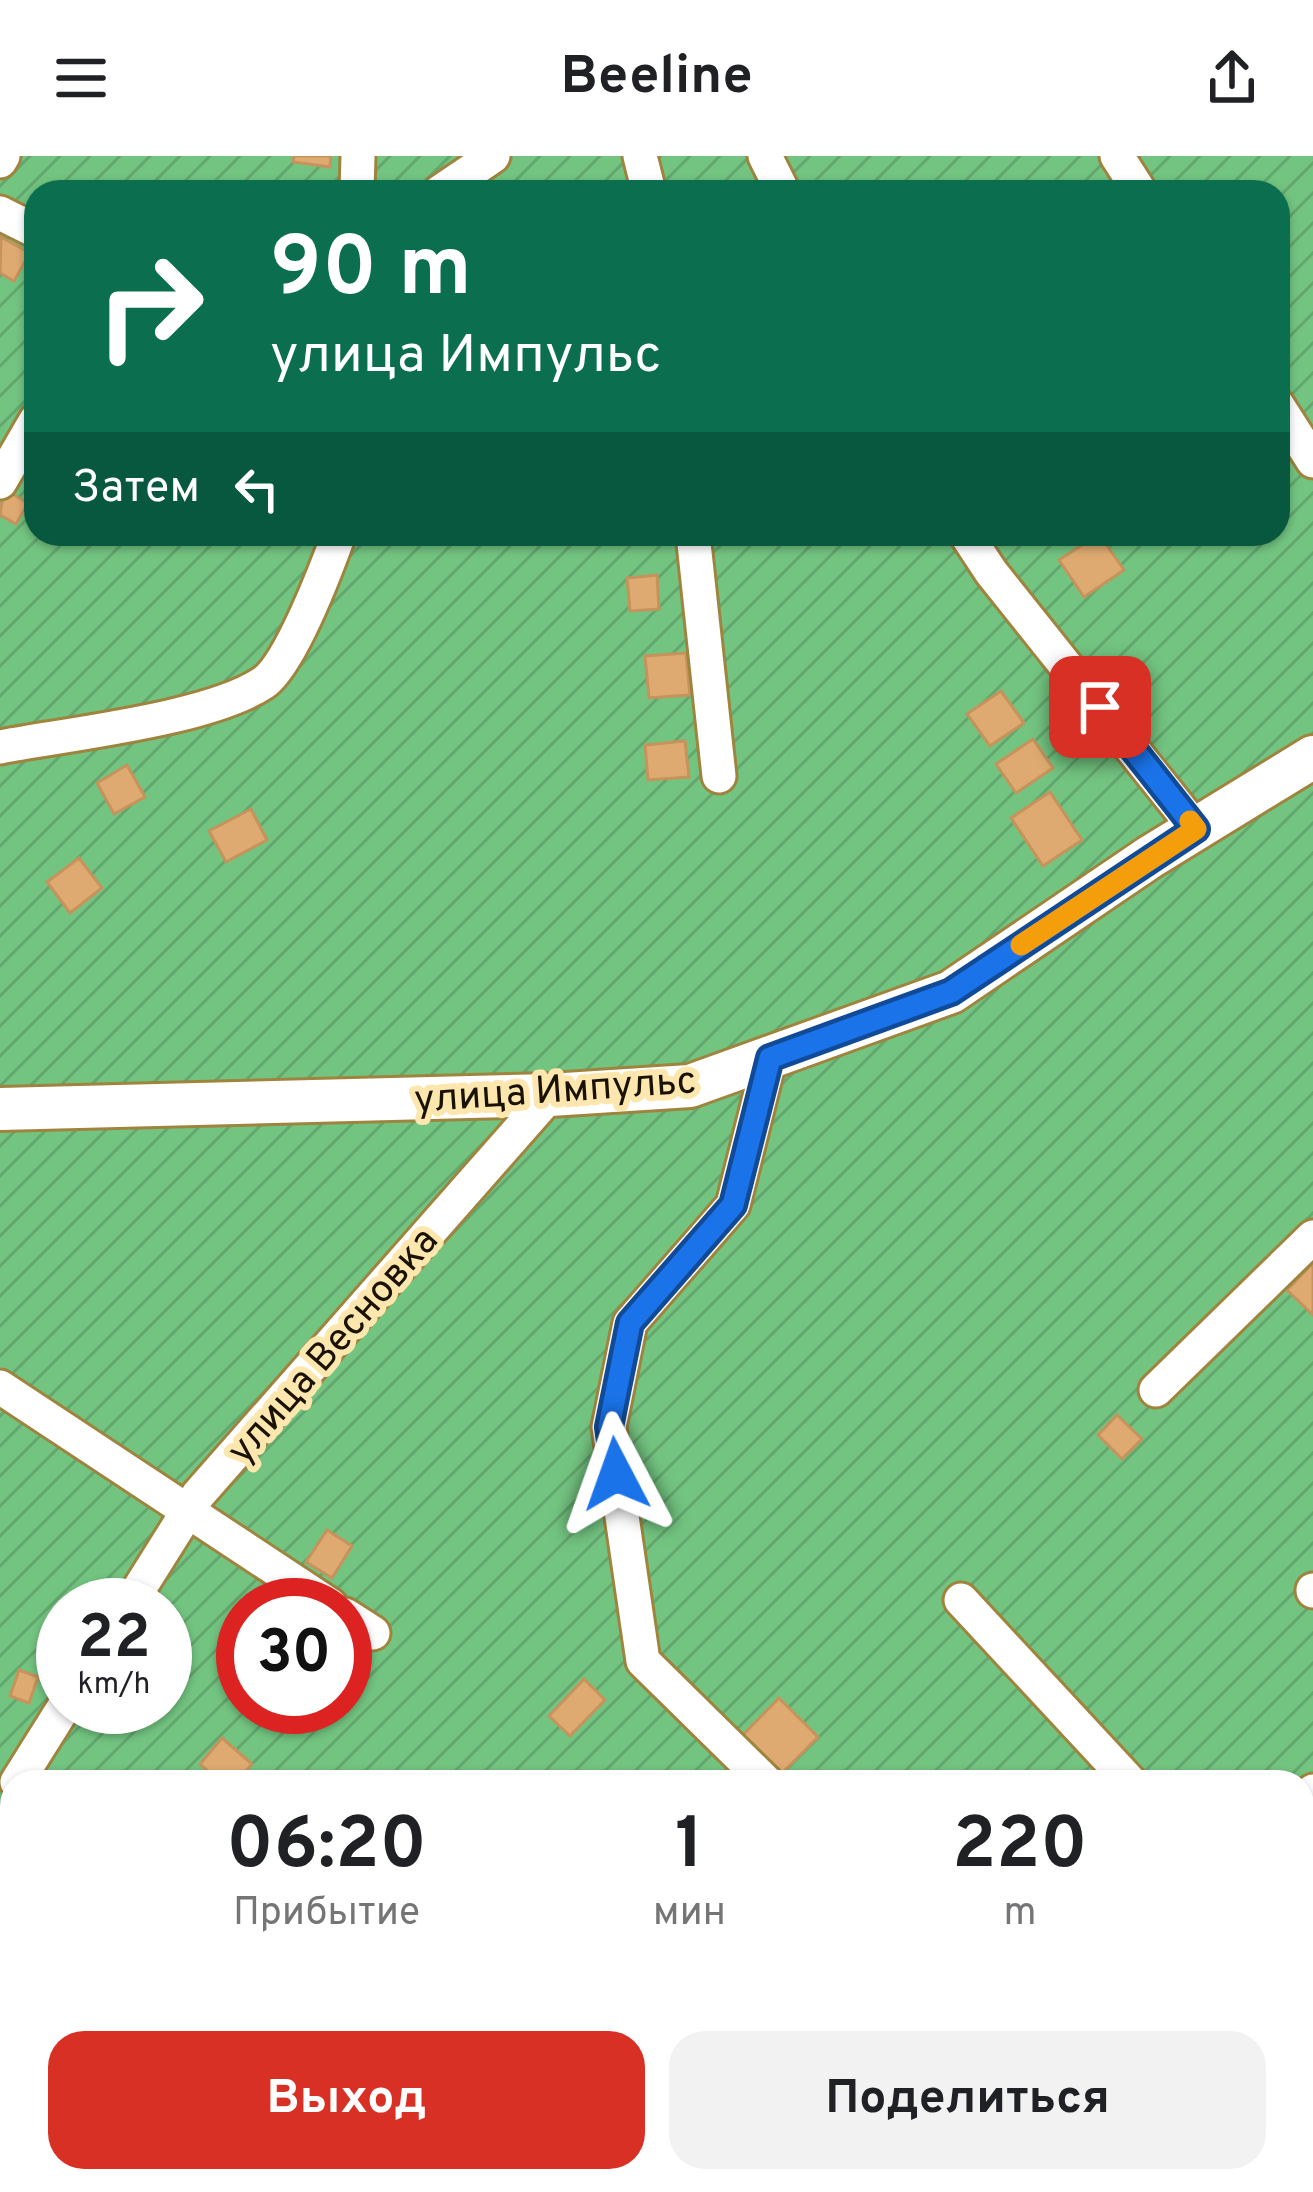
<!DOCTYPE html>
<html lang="ru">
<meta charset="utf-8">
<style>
body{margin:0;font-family:Overpass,sans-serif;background:#f2f2f2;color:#202124;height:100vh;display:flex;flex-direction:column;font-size:45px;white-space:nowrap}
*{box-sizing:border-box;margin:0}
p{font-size:39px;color:#757577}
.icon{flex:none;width:66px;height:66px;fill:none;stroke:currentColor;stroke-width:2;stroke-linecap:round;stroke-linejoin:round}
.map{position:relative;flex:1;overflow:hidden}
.sheet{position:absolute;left:0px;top:1614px;width:1314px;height:423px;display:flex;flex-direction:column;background:#fff;border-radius:36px 36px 0 0;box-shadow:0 3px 9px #0004}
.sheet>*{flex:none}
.hud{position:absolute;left:24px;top:24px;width:1266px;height:366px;border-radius:36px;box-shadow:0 3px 9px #0004;background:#0b6e4f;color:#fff;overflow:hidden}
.speed{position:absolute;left:36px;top:1422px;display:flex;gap:24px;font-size:60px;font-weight:700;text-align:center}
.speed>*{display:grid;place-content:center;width:156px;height:156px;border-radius:50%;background:#fff;box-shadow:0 3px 9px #0004;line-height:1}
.speed small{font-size:30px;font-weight:400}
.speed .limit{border:18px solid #d22;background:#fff;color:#111}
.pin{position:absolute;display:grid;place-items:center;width:102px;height:102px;color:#fff;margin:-51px;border-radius:24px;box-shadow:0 6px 18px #0006}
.me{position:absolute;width:132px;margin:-66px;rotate:356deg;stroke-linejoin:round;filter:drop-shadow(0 0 9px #0008)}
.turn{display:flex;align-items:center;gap:42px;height:252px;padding:0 48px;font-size:54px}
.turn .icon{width:156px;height:156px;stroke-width:2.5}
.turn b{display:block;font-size:84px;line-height:102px}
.then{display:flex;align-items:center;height:114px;padding:0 48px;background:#0003;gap:24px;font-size:45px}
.eta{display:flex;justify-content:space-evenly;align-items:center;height:204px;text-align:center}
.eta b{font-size:72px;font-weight:700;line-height:84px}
.button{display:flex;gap:24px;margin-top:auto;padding:24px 48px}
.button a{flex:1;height:138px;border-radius:36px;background:#d93025;color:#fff;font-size:48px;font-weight:700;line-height:138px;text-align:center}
.button a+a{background:#f2f2f2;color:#202124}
header{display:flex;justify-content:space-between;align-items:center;height:156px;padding:0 48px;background:#fff;font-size:54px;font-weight:700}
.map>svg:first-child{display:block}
.garden{fill:url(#garden-furrows);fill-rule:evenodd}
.building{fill:#deaa71;stroke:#c5935b;stroke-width:3}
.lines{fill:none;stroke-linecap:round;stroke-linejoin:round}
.minor-casing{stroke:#9f843e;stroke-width:39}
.tertiary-casing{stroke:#9f843e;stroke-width:48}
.minor{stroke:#fff;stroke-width:33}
.tertiary{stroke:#fff;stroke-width:42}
.route-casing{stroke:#114b97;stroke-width:30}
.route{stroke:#1a73e8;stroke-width:21}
.slow{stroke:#f59e0b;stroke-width:21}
.labels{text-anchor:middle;stroke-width:12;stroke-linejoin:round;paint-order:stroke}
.street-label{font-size:39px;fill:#1a1200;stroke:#fee7af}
</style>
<header><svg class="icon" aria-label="menu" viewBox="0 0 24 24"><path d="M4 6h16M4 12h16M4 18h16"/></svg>Beeline<svg class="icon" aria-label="share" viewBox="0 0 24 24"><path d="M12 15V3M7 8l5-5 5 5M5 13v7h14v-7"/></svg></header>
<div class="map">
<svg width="1313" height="2036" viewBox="0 0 1313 2036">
<defs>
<pattern id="garden-furrows" width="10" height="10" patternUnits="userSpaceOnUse" patternTransform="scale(3)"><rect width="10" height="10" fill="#73c481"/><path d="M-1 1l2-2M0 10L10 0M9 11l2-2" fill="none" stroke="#63a76e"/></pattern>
</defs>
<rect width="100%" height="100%" fill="#f6d992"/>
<path class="garden" d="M0 0H1313V2036H0ZM36 36H1278V378H36ZM63 1449H165V1551H63ZM243 1449H345V1551H243ZM12 1626H1302V2025H12Z"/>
<g class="building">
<path d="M294 0H331L330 11 293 6Z"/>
<path d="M1 81 30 97 14 125 0 117Z"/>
<path d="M4 333 28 347 16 368 0 359Z"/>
<path d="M625 378H657V385L626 388Z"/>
<path d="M1099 378 1124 414 1084 441 1059 404Z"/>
<path d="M657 419 659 453 630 455 627 422Z"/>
<path d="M686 497 690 539 649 542 645 500Z"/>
<path d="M1001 535 1024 567 990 590 967 558Z"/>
<path d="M1033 583 1053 612 1016 637 996 608Z"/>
<path d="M685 585 689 621 648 624 645 589Z"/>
<path d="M127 609 145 641 114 658 97 627Z"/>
<path d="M1050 636 1082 684 1043 710 1011 662Z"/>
<path d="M251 653 267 684 226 706 209 675Z"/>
<path d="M79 702 102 732 70 757 47 726Z"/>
<path d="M1313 1107V1159L1287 1134Z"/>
<path d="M1117 1259 1142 1283 1122 1303 1098 1279Z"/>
<path d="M327 1374 352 1390 332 1422 306 1406Z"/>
<path d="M19 1514 38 1521 29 1547 10 1540Z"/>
<path d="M584 1523 605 1544 570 1580 549 1560Z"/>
<path d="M779 1542 818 1581 779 1620 740 1582Z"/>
<path d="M222 1582 252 1608 237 1626H220L200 1608Z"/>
</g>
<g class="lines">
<g class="minor-casing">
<g id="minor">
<path d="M640 0 649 36"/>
<path d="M765 0 783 36"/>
<path d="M1117 0 1140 36"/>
<path d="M0 5 3 0"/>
<path d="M357 36 358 0"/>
<path d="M440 36 493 0"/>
<path d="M0 57 36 75"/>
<path d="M1278 250 1313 305"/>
<path d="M0 326 36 264"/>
<path d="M693 378 719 620"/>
<path d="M966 378 991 416 1196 673"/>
<path d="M0 591C68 578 209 563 263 527 290 509 327 411 339 378"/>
<path d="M0 1231 330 1449"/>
<path d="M1156 1234 1313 1081"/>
<path d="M1313 1434V1435"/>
<path d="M961 1444 1130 1626"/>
<path d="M129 1449 198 1339 550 939"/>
<path d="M345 1459 373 1477"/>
<path d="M17 1626 64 1551"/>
<path d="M766 1626 643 1505 609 1271 630 1167 733 1049 770 901"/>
<path d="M1302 1645 1313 1635"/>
<path d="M0 1961 12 1973"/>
<path d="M66 2025 77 2036"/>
<path d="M1134 2025 1144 2036"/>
</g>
</g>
<g class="tertiary-casing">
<path id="tertiary" d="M0 953 550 939 690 930 951 836 1150 701 1313 601"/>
</g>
<use href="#minor" class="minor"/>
<use href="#tertiary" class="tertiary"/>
</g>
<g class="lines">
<g class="route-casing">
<path id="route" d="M616 1318 609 1271 630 1167 733 1049 770 902 951 836 1196 673 1100 551"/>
</g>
<use href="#route" class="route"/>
<path class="slow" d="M1021 789 1196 673 1190 665"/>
</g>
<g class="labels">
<g class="street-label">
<text transform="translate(555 932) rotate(-4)" y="14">улица Импульс</text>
<text transform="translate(331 1188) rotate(-49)" y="14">улица Весновка</text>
</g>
</g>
</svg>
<div class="speed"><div>22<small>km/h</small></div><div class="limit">30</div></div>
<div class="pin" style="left:1100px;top:551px;background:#d93025"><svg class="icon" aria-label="arrive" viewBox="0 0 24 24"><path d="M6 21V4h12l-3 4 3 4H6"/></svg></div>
<svg class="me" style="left:616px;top:1318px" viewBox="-20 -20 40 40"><path d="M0-17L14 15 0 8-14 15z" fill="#1a73e8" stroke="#fff" stroke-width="4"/></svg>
<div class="hud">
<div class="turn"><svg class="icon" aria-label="right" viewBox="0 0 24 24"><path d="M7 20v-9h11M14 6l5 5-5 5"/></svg><div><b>90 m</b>улица Импульс</div></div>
<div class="then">Затем<svg class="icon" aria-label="left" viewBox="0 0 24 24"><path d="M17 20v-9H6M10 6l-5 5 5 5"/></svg></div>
</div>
<section class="sheet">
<div class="eta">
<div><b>06:20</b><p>Прибытие</p></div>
<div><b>1</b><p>мин</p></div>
<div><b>220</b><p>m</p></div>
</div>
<div class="button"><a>Выход</a><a>Поделиться</a></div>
</section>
</div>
